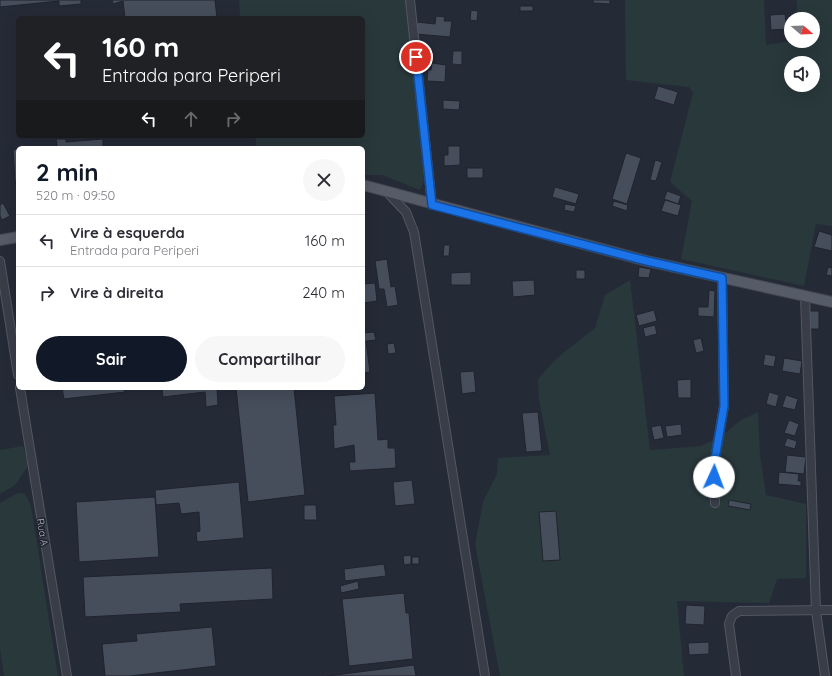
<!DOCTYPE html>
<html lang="pt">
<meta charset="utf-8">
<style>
body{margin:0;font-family:Quicksand,sans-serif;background:#f7f7f7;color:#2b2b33;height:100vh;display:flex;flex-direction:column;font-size:15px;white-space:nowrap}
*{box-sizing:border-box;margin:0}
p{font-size:13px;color:#7c7c81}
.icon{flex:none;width:22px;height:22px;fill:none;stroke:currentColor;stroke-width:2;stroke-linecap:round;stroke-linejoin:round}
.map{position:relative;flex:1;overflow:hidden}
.panel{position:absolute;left:16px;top:146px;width:349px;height:244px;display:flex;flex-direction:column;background:#fff;border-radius:6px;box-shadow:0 4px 16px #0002}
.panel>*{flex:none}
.guide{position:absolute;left:16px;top:16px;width:349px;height:122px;border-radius:6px;box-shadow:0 4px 16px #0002;background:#202124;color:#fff;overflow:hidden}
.needle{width:26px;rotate:109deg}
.tools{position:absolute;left:784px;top:12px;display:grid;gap:8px}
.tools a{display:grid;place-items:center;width:36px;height:36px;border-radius:50%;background:#fff;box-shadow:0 4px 16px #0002;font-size:20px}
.pin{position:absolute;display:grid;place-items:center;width:34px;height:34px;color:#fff;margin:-17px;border:2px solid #fff;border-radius:50%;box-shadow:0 1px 4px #0007}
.me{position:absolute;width:44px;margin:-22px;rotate:2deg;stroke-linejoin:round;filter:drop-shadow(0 0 3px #0008)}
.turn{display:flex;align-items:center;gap:14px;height:84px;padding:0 20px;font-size:18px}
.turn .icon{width:52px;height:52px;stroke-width:2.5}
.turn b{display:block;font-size:28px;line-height:34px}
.lanes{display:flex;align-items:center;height:38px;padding:0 20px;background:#0003;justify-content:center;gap:20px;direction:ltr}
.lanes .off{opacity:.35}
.round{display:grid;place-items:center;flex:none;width:42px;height:42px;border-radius:21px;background:#f7f7f7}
.head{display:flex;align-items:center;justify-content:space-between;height:68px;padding:0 20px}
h1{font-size:24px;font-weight:700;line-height:30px;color:#111827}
.action{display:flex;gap:8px;margin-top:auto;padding:8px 20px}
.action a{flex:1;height:46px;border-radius:24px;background:#111827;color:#fff;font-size:16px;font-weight:700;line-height:46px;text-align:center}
.action a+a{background:#f7f7f7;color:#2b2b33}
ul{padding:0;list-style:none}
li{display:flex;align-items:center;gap:12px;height:52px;padding:0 20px;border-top:1px solid #e1e1e2}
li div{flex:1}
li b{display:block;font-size:15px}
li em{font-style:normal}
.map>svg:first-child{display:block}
.green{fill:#29383b;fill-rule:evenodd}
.building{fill:#464d5b;stroke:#1f242f}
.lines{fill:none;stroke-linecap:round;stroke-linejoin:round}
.minor-casing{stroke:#535763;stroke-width:10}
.major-casing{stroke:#414651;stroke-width:12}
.minor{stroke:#383d48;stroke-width:8}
.major{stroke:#565b68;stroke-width:10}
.route-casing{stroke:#114b97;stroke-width:10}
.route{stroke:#1a73e8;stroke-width:7}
.labels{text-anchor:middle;stroke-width:3;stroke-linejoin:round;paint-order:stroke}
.street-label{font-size:10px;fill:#b3b7c4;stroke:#1d222c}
</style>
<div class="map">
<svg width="832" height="676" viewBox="0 0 832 676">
<rect width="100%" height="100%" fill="#252a37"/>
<g class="green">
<path d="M239 0H407L424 181 420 190 382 175H363V148H257L255 136H363V18H240Z"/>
<path d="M625 0H764L766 45 791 41H813V19H797V0H832V226L816 224 804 286 681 259 692 201 670 182 693 93 689 87 626 80ZM791 63H813V85H791Z"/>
<path d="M630 280 650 450 701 446 723 435 741 420 758 412 760 455 766 495 806 504V578L777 579 769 603 677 601 684 676H500L475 544 483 502 497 474 498 458 550 455 539 400 538 379 557 358 595 328 605 295Z"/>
<path d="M23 446 28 466 15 485 0 494V450Z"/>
<path d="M18 493 25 494 31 506 58 676H4L0 649V503Z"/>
</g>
<g class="building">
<path d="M0 0H81V4L59 6V1L0 7Z"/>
<path d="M112 0H215L217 18H125L123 1 113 4Z"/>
<path d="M593 0H610V4L593 3Z"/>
<rect x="520" y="6" width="13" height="5"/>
<path d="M471 10 478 11 477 21 470 20Z"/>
<path d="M785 14 787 29 771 30 770 15Z"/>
<path d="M436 16 445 17 444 21H452L450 37 416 34 417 22 435 24Z"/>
<path d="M453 51H462V65L452 64Z"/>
<path d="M432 63 446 65 445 82 427 81 428 70H431Z"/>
<path d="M658 86 678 92 674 105 654 99Z"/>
<path d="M443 100 460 101 459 110 443 109Z"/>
<path d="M56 139H66V142L103 139V148H35L57 146Z"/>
<path d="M448 146H460V165L444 166V155H448Z"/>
<path d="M18 149V181H15L13 150Z"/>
<path d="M626 153 641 158 627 204 612 199Z"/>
<path d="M655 160 662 162 656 181 650 180Z"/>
<rect x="467" y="168" width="16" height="10"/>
<path d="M555 187 579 194 576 204 552 197Z"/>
<path d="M667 191 681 196 678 204 664 199Z"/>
<path d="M665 200 681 205 678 216 661 211Z"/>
<path d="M614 201 628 205 627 211 612 206Z"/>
<path d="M3 203 10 216 2 220 0 216V205Z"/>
<path d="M565 204 576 206 574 212 564 210Z"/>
<path d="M819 231 832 235V251L814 247Z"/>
<path d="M444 245H450L449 256H443Z"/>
<path d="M387 259 391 287 395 286 398 305 387 307 384 289H379L375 261Z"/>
<path d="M639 267 651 269 649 278 638 277Z"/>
<path d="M828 267 832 268V276L826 275Z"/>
<rect x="576" y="270" width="9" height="9"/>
<path d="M471 272V285H451V273Z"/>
<path d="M534 280 535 295 513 297 512 281Z"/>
<path d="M375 283 377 301 363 303V284Z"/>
<path d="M709 290 715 291 714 317 698 316V307H708Z"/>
<path d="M654 310 657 321 639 326 636 315Z"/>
<path d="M809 311H819V329H810Z"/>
<path d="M655 325 657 334 645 337 643 328Z"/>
<path d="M363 330V333L374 332 376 340 366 341 370 372 363 373Z"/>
<path d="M701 338 704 351 696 353 693 340Z"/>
<path d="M394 343 396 353 388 354 387 344Z"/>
<path d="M765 354 776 356 774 367 763 365Z"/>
<path d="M784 358 802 361 800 374 782 371Z"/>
<path d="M474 371 476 392 462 394 460 372Z"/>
<path d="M691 379V398H678L677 380Z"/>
<path d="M62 388H124L125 392 64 399Z"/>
<path d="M162 388H217L218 405 206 407 205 392 163 397Z"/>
<path d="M236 388H294L305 495 248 502Z"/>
<path d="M769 392 779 395 776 407 766 404Z"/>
<path d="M375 393 378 440 388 439V448H395L396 468 350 471 349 462H355L354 445 334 449 333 425H336L334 396Z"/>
<path d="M786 395 798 399 795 410 782 407Z"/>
<path d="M538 412 542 451 526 452 522 413Z"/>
<path d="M789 420 799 424 795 436 784 433Z"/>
<path d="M681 424 682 435 667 437 665 426Z"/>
<path d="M661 425 664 438 654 440 651 427Z"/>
<path d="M787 438 797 441 795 449 784 446Z"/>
<path d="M787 455 806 457 804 474 785 472Z"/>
<path d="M779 472 799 474 798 481H801V486L778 484Z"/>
<path d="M412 480 415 504 395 506 393 482Z"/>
<path d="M239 482 244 538 197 542 196 532 200 531 199 512 181 514 179 503 156 505 155 490Z"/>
<path d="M155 497 159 557 79 562 76 502Z"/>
<path d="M729 500 751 504 750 510 728 506Z"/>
<path d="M304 505H316L317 520H304Z"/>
<path d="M556 511 560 560 543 561 539 512Z"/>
<path d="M411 555V564L404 565 403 556Z"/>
<rect x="412" y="557" width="7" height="7"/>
<path d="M384 564 386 576 345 581 344 569Z"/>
<path d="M272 568 273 599 180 604 181 612 85 617 83 577Z"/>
<path d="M358 581 359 589 341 593 340 586Z"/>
<path d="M404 593 406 613H409L413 659 349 666 342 599Z"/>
<path d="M686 605 705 606 704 625 685 624Z"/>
<path d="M212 627 216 666 130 676H105L102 644 137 641 136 634Z"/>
<path d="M709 642V654L689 655 688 643Z"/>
<path d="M414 665 416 676H327Z"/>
</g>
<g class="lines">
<g class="minor-casing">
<g id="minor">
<path d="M410 0 432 205"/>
<path d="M386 191 406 212 414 232 485 676"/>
<path d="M0 261 18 375"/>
<path d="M805 296 816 611 825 676"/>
<path d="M20 388 67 676"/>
<path d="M715 503 714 465 724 406 722 277"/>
<path d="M736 676 729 624 732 616 739 611 832 610"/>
</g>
</g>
<g class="major-casing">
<g id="major">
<path d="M363 185 647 261 832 302"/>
<path d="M0 240 18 237"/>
</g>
</g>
<use href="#minor" class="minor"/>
<use href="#major" class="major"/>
</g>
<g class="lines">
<g class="route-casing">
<path id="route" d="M416 57 432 205 647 261 722 278 724 406 714 465V477"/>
</g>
<use href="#route" class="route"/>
</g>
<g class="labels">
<g class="street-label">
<text transform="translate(43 532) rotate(80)" y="4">Rua A</text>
</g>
</g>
</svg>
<div class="tools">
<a><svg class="needle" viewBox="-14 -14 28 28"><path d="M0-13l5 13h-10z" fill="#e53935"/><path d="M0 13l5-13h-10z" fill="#7c7c81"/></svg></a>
<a><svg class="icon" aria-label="sound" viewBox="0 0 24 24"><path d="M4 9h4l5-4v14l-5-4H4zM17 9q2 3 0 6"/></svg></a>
</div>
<div class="pin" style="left:416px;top:57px;background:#d93025"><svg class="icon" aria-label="arrive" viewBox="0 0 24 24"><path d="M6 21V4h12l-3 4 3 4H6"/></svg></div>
<svg class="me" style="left:714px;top:477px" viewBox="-20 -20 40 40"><circle r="19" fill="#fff"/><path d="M0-13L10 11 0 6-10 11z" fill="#1a73e8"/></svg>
<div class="guide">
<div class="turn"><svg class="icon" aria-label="left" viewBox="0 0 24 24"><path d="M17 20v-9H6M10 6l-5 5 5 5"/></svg><div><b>160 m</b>Entrada para Periperi</div></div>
<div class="lanes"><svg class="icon" aria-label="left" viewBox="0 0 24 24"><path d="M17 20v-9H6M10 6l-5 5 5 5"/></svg><svg class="icon off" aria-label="ahead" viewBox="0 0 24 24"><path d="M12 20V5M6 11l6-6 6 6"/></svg><svg class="icon off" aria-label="right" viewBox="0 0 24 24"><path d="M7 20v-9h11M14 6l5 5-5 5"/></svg></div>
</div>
<section class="panel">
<div class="head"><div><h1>2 min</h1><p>520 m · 09:50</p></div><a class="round"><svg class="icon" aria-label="close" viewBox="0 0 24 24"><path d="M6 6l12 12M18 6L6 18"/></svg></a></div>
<ul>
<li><svg class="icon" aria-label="left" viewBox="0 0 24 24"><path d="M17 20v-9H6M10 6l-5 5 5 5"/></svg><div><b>Vire à esquerda</b><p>Entrada para Periperi</p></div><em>160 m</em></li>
<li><svg class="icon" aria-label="right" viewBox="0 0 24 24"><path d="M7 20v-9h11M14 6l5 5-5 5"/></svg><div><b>Vire à direita</b></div><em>240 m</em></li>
</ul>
<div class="action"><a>Sair</a><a>Compartilhar</a></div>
</section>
</div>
